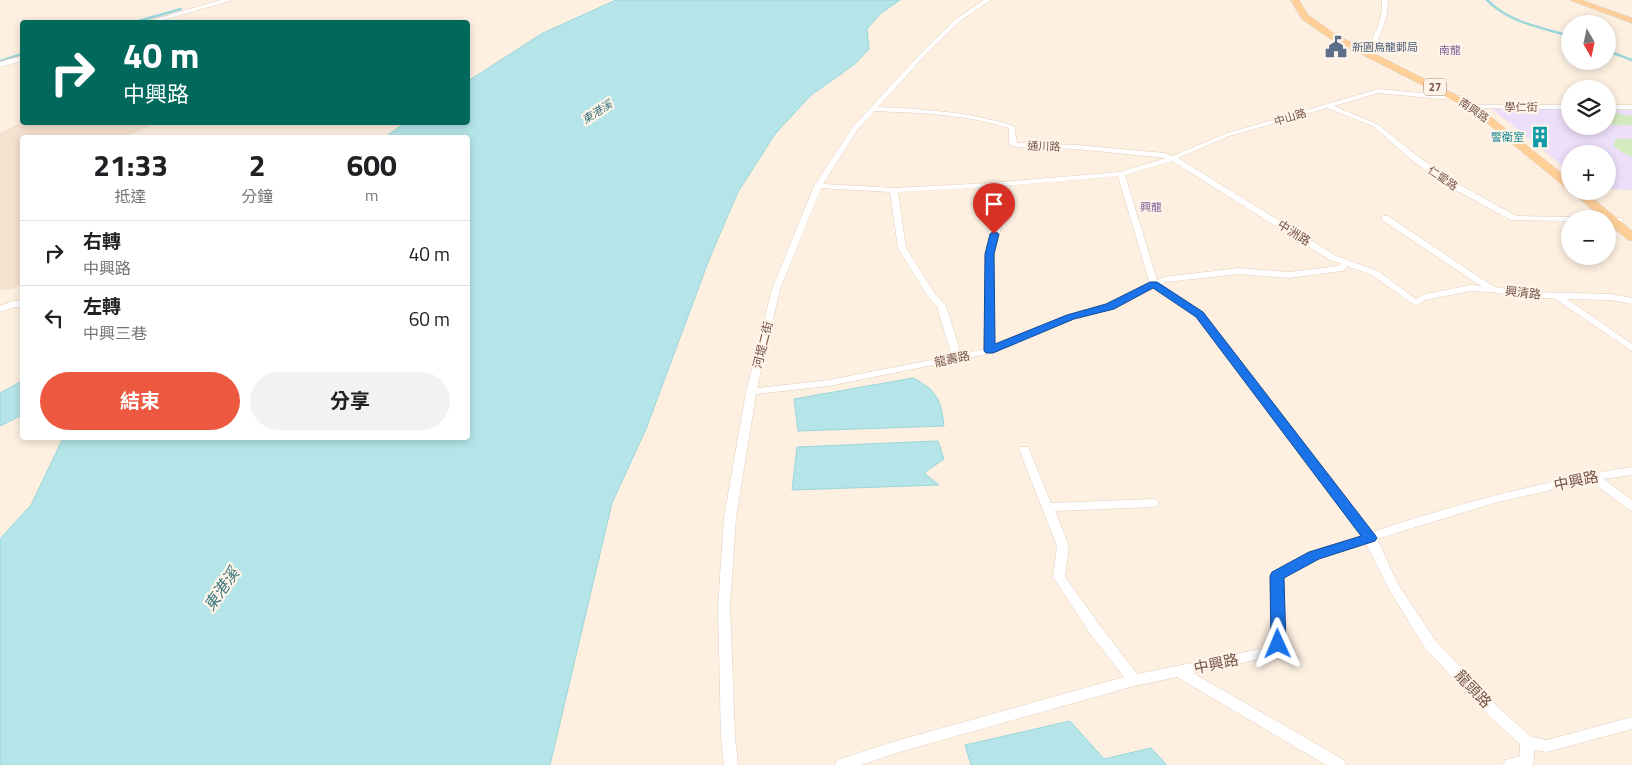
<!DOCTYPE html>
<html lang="zh-TW">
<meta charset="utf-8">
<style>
body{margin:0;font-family:"Titillium Web","Noto Sans TC",sans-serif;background:#f2f2f2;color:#202124;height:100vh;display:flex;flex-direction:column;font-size:19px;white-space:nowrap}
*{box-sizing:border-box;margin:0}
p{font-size:16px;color:#757577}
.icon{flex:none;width:28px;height:28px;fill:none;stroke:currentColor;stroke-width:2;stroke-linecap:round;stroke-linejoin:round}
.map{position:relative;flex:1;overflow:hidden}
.panel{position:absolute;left:20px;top:135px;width:450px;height:305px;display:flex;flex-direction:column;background:#fff;border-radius:5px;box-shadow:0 2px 8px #0003}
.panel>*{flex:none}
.guide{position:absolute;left:20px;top:20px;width:450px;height:105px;border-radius:5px;box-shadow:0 2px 8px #0003;background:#00695c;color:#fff;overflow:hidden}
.needle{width:32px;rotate:171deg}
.controls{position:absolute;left:1561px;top:15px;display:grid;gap:10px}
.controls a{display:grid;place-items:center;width:55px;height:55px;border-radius:50%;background:#fff;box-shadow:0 2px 8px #0003;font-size:25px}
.pin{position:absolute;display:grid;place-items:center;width:42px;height:42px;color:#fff;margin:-51px -21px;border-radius:50% 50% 50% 0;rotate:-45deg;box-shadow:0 0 5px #0007}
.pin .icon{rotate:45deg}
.me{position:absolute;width:55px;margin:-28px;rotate:359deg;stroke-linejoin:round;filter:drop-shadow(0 0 4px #0008)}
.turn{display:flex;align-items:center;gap:18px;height:105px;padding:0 20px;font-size:22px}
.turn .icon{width:65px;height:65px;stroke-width:2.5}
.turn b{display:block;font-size:35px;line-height:42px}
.eta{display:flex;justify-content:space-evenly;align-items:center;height:85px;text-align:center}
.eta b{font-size:30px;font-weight:700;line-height:35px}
.action{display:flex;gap:10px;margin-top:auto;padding:10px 20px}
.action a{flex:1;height:58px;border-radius:30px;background:#ed5840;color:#fff;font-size:20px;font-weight:700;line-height:58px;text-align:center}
.action a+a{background:#f2f2f2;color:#202124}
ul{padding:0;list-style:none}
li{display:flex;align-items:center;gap:15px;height:65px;padding:0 20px;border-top:1px solid #e0e0e0}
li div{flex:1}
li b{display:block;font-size:19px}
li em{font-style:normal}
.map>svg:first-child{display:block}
.residential{fill:#f5e1d0}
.education{fill:#eddef9}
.green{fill:#d5ebbf}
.water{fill:#b5e5e8;stroke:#9bd6da}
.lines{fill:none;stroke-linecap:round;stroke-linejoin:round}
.stream{stroke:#9bd6da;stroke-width:2.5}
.street-casing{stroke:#e4cdc0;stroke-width:1}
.secondary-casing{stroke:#e9cdbd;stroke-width:1}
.primary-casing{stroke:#d9cfcb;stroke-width:1}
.street{fill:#fff;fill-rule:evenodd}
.secondary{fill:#fff;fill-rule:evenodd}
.primary{fill:#ffcf97;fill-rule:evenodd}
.route{fill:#1a73e8;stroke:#114b97}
.labels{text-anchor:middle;stroke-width:4.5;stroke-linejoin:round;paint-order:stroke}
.far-service-label{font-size:11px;fill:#4e5e75;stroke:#fff4e9;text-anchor:start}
.far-neighbourhood-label{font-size:11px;fill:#82629a;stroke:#fff4e9}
.shield{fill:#fff4e9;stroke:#9f8478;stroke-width:1}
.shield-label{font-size:11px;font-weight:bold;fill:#765447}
.far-street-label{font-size:11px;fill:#765447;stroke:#fff4e9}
.far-water-label{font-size:11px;font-style:italic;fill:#3a777c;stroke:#fff4e9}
.far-culture-label{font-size:11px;fill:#0d838f;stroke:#fff4e9;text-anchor:end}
.street-label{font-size:12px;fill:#765447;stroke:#fff4e9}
.near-street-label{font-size:15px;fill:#765447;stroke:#fff4e9}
.near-water-label{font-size:16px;font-style:italic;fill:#3a777c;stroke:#fff4e9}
</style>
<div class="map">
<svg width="1632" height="765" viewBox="0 0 1632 765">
<rect width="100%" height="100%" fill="#fdf0e1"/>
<path class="residential" d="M22 122 154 123 127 137 22 138V283L13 289 0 290V133Z"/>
<path class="education" d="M1492 109H1570V126H1608V110H1632V190L1608 189V154H1570V172Z"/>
<g class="green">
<path d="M1608 111C1617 111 1622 116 1632 116V125H1610L1608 123Z"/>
<path d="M1616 139H1632V157L1621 152 1613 145Z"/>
</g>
<g class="water">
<path d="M616 0H900L880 14 867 29 869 49 855 64 811 95 775 134 738 192 710 257 646 429 612 503 550 765H0V539L31 505 63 438H468V138L385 137 405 123 468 122V81L543 33Z"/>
<path d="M913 378C937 390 941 400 944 426L798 431 794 399Z"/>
<path d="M22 381V415L0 426V393Z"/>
<path d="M938 441 944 459 924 473 939 485 792 490 797 447Z"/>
<path d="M1070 721 1104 759 1151 748 1167 765H971L965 745Z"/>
</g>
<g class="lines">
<g class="stream">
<path d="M1487 0C1510 23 1540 27 1570 36"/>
<path d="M135 22 181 9"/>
<path d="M1608 51 1632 60"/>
<path d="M0 61 22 54"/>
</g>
<g class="street-casing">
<g id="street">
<path d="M984 0H991L960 21 927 53 878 107C924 109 970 112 1014 126L1017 143 1076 145 1164 153 1173 156 1225 134 1378 89 1442 95 1466 96V98L1442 99 1378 93 1334 106 1377 124 1420 158 1460 185 1516 216 1570 217 1574 219H1570V221L1511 220 1454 189 1414 162 1373 126 1327 108 1229 136 1178 158 1336 256 1378 271 1416 299 1422 295 1470 285 1481 286 1382 220V216H1388L1494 287 1530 292 1611 294 1632 298V304L1611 300 1567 299 1632 344V351L1554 298H1530L1491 292 1470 291 1425 300 1416 306 1372 275 1347 266 1345 270 1342 271 1289 278 1239 274 1166 282 1161 285 1203 312 1372 532C1457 504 1543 481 1632 467V475L1603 479 1632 500V510L1628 509 1591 481 1494 503 1377 539 1399 586 1435 640 1500 709 1531 737 1547 740 1632 717V729L1547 752 1534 750V761L1532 765H1503L1505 760 1520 756V744L1490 717 1425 648 1390 591 1366 543 1318 559 1283 578 1285 644 1275 656 1270 657 1193 673 1344 760 1346 765H1326L1177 677 1134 686 896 753 861 765H835L837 760 896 741 1124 677 1091 635 1053 577 1057 546 1019 449 1020 447H1028L1029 449 1051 503 1153 499 1157 500 1159 503 1157 506 1153 507 1055 511 1069 546 1065 577 1101 627 1137 674 1266 648 1271 642V576L1273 573 1310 553 1362 536 1316 473 1197 316 1154 288 1113 308 1073 319 992 353 829 386 756 394 736 518 730 606 735 737 738 765H724L721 737 718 606 724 518 746 392 772 289 814 186 853 127 923 51 956 19ZM874 111C920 113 965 114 1009 128V144L1016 147 1076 149 1166 158 1120 172 990 183 894 188 823 184 858 129ZM1172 161 1330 260 1340 263 1339 266 1289 272 1239 268 1164 277 1157 280 1125 175ZM1118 176 1150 284 1107 304 1067 315 994 346V254L1002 224 994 187ZM987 187 994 224 986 254 984 349 961 354 946 306 935 294 906 248 898 192ZM821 188 890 192 898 248 927 295 937 307 952 356 829 380 757 388 780 289Z"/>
<path d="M1382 0H1388C1388 19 1381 36 1371 51H1360V49L1367 48C1376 33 1383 18 1382 0Z"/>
<path d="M1473 105H1570V109L1471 108 1470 107Z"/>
<rect x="1608" y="105" width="24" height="4"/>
<path d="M1608 218H1620L1624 220 1620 222H1608V219H1605Z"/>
<path d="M13 301H22V307H14L0 312V306Z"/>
</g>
</g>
<g class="secondary-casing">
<g id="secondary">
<path d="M221 0H233L156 22H145Z"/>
<path d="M22 56V61L0 67V62Z"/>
</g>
</g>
<g class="primary-casing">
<g id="primary">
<path d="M1291 0H1299L1308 15 1335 34 1476 105 1570 180V189L1566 188 1470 109 1329 38 1302 19Z"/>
<path d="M1570 0H1581L1632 18V23Z"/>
<path d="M1571 191H1584L1632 231V241L1628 240 1608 223V219H1603Z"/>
</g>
</g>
<use href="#street" class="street"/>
<use href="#secondary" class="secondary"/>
<use href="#primary" class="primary"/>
</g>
<path class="route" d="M994 231 999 234 994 254 995 344 1067 315 1106 304 1150 282H1157L1203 312 1375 535 1377 538 1375 541 1319 559 1284 578 1286 644 1283 648 1278 650 1273 648 1271 644 1270 576 1272 572 1309 552 1361 536 1196 317 1153 288 1114 309 1074 319 993 353H986L984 351 985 254 990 234Z"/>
<defs>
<g id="civic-bare" transform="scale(1.725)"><path d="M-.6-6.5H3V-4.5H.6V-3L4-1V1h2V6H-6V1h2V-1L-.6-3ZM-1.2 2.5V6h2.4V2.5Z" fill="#5c6f8a" stroke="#fff4e9" stroke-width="2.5" paint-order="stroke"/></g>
<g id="building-bare" transform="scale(1.725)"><path d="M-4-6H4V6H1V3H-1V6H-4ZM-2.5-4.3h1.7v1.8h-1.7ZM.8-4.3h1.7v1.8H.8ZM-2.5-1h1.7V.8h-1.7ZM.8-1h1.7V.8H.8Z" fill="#0f9aa8" stroke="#fff4e9" stroke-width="2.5" paint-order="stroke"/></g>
</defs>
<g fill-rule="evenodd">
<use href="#civic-bare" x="1336" y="47"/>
<use href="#building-bare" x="1540" y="137"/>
</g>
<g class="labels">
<g class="far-service-label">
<text x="1352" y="51">新園烏龍郵局</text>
</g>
<g class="far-neighbourhood-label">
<text x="1450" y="54">南龍</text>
<text x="1151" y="211">興龍</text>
</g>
<rect class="shield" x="1424" y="78.5" width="22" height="17" rx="4"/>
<g class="shield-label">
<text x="1435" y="91">27</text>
</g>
<g class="far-street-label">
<text x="1521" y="111">學仁街</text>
<text transform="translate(1474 110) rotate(34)" y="4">南興路</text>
<text transform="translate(1290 117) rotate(-17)" y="4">中山路</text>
<text transform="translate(1044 146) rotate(2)" y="4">通川路</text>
<text transform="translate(1443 178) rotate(34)" y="4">仁愛路</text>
</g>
<g class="far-water-label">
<text transform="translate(597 112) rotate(-33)" y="4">東港溪</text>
</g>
<g class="far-culture-label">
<text x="1524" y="141">警衛室</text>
</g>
<g class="street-label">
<text transform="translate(1294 233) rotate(32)" y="4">中洲路</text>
<text transform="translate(1523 293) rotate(6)" y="4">興清路</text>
<text transform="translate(763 345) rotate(-76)" y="4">河堤二街</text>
<text transform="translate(952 359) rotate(-12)" y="4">龍壽路</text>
</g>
<g class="near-street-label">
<text transform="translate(1576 481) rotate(-12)" y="5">中興路</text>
<text transform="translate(1216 664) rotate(-12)" y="5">中興路</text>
<text transform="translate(1473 689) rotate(47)" y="5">龍頭路</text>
</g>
<g class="near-water-label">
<text transform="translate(221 589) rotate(-55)" y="6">東港溪</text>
</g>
</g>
</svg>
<div class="controls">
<a><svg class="needle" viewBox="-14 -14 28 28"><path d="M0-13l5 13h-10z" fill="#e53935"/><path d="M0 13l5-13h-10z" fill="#757577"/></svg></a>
<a><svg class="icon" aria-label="layers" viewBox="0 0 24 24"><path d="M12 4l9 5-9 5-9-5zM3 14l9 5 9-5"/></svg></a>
<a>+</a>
<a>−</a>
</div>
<div class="pin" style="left:994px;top:234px;background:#d93025"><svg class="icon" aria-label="arrive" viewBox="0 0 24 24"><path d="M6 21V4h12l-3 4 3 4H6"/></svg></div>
<svg class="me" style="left:1278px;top:644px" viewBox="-20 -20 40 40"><path d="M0-17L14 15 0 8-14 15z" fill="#1a73e8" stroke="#fff" stroke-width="4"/></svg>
<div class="guide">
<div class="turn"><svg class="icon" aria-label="right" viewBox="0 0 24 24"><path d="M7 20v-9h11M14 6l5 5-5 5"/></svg><div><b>40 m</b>中興路</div></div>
</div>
<section class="panel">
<div class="eta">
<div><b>21:33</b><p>抵達</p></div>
<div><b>2</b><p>分鐘</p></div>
<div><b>600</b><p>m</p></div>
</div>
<ul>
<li><svg class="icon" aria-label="right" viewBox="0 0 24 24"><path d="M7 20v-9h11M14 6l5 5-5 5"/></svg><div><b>右轉</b><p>中興路</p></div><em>40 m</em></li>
<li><svg class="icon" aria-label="left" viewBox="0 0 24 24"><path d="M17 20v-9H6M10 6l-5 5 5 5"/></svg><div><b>左轉</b><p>中興三巷</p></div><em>60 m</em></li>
</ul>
<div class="action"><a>結束</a><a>分享</a></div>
</section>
</div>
